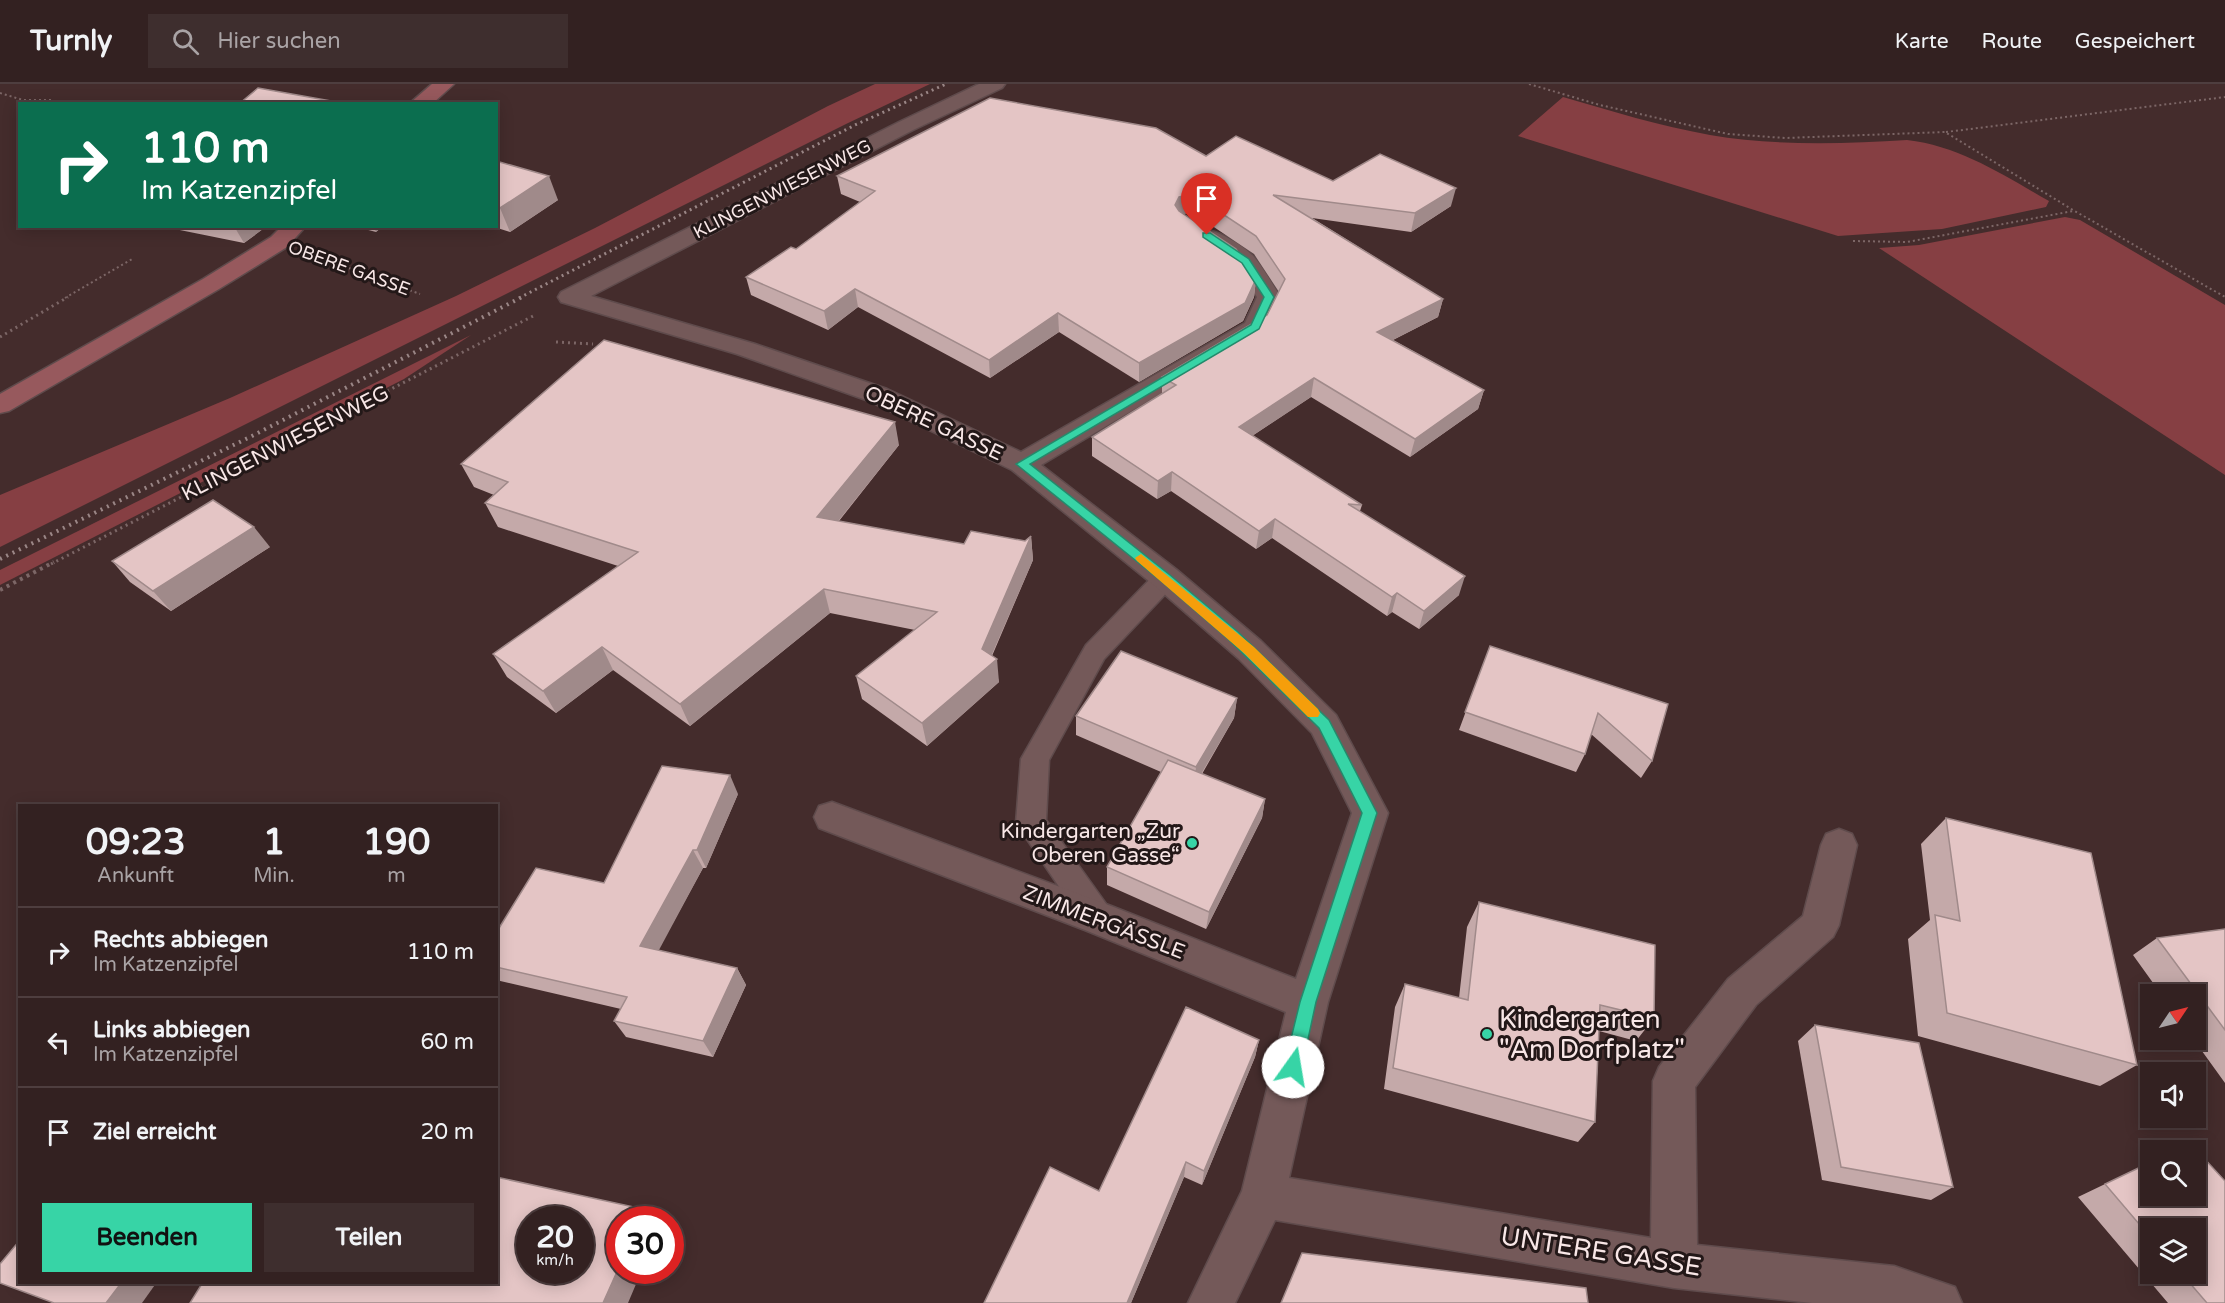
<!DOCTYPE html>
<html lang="de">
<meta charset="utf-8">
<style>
body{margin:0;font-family:"Varela Round",sans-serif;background:#3e2e2e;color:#f1f3f6;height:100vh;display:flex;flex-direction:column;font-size:22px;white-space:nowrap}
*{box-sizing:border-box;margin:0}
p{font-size:20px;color:#a9a3a5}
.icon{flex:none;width:33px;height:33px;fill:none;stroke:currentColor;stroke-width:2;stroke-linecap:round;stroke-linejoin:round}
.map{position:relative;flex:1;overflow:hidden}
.sheet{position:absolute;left:18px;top:720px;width:480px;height:480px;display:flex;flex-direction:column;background:#332121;border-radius:0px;box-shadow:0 3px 15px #0003,0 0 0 2px #4e3e3f}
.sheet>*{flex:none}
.banner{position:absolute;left:18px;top:18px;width:480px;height:126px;border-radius:0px;box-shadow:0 3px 15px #0003,0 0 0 2px #4e3e3f;background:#0b6e4f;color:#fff;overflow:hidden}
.needle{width:39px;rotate:55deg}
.buttons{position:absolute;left:2140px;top:900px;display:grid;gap:12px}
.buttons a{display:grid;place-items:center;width:66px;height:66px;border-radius:0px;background:#332121;box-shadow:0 3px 15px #0003,0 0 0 2px #4e3e3f;font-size:30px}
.speed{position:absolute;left:516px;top:1122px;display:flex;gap:12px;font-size:30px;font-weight:700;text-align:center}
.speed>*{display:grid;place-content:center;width:78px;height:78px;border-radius:50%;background:#332121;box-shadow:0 3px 15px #0003,0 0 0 2px #4e3e3f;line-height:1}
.speed small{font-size:15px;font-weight:400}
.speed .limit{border:9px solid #d22;background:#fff;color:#111}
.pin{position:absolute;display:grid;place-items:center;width:51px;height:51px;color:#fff;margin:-62px -26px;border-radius:50% 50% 50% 0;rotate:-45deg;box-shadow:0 0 6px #0007}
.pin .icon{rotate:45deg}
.me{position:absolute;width:66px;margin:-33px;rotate:13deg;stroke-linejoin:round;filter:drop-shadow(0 0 4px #0008)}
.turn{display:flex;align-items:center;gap:21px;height:126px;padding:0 24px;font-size:27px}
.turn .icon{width:78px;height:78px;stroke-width:2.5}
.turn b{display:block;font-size:42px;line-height:51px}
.eta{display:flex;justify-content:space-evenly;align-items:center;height:102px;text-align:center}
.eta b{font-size:36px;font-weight:700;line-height:42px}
.cta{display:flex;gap:12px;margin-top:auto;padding:12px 24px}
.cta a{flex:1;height:69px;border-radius:0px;background:#37d4a6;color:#111;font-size:24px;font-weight:700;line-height:69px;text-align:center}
.cta a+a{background:#3e2e2e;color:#f1f3f6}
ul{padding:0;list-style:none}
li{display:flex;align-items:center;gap:18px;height:90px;padding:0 24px;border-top:2px solid #4e3e3f}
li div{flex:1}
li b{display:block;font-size:22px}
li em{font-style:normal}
header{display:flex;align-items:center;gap:36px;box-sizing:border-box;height:84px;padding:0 30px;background:#332121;border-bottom:2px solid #4e3e3f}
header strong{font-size:28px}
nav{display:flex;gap:33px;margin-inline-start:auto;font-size:21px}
.search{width:420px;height:54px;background:#3e2e2e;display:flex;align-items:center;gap:15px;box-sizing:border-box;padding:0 21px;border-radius:0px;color:#a9a3a5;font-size:22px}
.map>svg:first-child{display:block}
.green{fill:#863f43}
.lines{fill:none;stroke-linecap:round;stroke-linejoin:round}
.lane-casing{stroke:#5f4b4c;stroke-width:3}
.street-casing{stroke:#5f4b4c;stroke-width:3}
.secondary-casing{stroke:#5f4b4c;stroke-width:3}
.path-far2{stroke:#7c6666;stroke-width:2;stroke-dasharray:2 3;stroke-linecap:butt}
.path-far1{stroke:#7c6666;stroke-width:3;stroke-dasharray:2 4;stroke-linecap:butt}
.path{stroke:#7c6666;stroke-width:4;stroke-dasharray:3 4.5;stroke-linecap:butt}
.lane{fill:#745959;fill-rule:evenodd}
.street{fill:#745959;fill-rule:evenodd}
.secondary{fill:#97595d;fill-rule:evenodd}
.rail-far1{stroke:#9a8686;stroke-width:3;stroke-dasharray:2 4;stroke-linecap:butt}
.rail{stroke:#9a8686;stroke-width:4;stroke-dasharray:2 5;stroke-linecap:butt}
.wall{fill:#c4a9a9;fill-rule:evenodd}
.shaded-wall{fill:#a08a8a}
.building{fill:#e4c5c5;stroke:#a08a8a;stroke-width:1.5;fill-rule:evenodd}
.route{fill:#37d4a6;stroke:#248a6c;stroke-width:1.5}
.slow{fill:#f59e0b}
.poi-dot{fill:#37d4a6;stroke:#231818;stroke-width:2}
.labels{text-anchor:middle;stroke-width:6;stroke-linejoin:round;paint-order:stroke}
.far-street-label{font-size:18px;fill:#f8e7e7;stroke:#231818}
.street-label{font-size:21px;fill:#f8e7e7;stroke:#231818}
.poi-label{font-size:21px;fill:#f8e7e7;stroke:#231818;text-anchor:end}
.near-poi-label{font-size:26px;fill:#f8e7e7;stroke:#231818;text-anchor:start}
.near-street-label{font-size:26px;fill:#f8e7e7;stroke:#231818}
</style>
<header>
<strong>Turnly</strong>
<div class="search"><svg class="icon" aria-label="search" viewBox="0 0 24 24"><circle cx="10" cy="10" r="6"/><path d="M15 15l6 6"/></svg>Hier suchen</div>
<nav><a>Karte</a><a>Route</a><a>Gespeichert</a></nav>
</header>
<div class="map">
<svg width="2225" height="1219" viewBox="0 0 2225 1219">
<rect width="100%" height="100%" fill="#442c2c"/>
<g class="green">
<path d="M875 0H930L846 40 0 463V411L230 314 456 212 595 144 828 22Z"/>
<path d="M1563 13C1611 27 1660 42 1710 51 1774 62 1842 60 1907 56 1960 62 2003 91 2049 117L2046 123 1942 145 1838 152 1518 52Z"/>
<path d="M2065 133 2080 136 2225 221V391L1879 164 1919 161Z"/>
<path d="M471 251 404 295 0 501V486Z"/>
</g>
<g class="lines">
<g class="lane-casing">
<path id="lane" d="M1166 485 1175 488 1178 494 1175 500 1104 575 1049 676 1046 736 1109 824 1114 834 1109 844 1098 848 1087 844 1016 739 1021 675 1086 561 1157 488Z"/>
</g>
<g class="street-casing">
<path id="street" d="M979 0H1005L1002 4 913 46 591 212 755 260 887 305 1021 368 1245 239 1257 213 1236 182 1198 156 1195 151 1198 146C1213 142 1245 162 1255 174 1265 186 1272 200 1281 213L1264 248 1041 381 1177 486 1261 557 1336 631 1388 729 1328 918 1289 1094 1651 1154 1653 997 1659 983 1728 895 1803 832 1821 761 1826 750 1839 745 1852 750 1857 761 1839 841 1833 853 1756 921 1695 1003 1697 1161 1894 1182 1955 1203 1962 1219H1812L1674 1204 1275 1136 1235 1219H1188L1242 1107 1286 928 1085 846 819 744 814 733 819 722 832 718 1111 822 1296 895 1352 729 1312 649 1239 575 1155 502 1012 386 869 317 737 270 561 218 558 213 561 208 899 38Z"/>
</g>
<g class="secondary-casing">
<g id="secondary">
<path d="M432 0H454L432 20H409Z"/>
<path d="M282 142H306L287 163 219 205 9 327 0 329V310L203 195 271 153Z"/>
</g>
</g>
<g class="path-far2">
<path d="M1529 0 1600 21 1728 50 1785 54 1945 48 2073 126 2225 213"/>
<path d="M0 9 23 16H51"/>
<path d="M1946 48 2225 13"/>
<path d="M1853 157 1907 158 2073 127"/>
<path d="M316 172 420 210"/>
<path d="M65 214 132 175"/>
</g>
<g class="path-far1">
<path d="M0 253 68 213"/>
<path d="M556 258 593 260"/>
<path d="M51 480 535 231"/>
</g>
<path class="path" d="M0 506 54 478"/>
<use href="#lane" class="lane"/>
<use href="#street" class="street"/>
<use href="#secondary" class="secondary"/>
<path class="rail-far1" d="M519 214 855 41 946 0"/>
<path class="rail" d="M0 475 250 353 522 213"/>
</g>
<g class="wall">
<path d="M1206 72 1451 122 1411 148 1312 134 1443 215 1438 233 1393 256 1484 306 1478 325 1410 373 1311 313 1252 352 1362 421 1360 427 1459 511 1419 545 1392 528 1387 532 1272 454 1256 465 1171 407 1157 415 1092 372V353L1162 310V293L1267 231 1279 208 1254 170 1196 131 1188 129 1183 130 1256 195 1254 213 1243 237 1139 298 1059 248 990 294 858 223 828 246 751 211 746 193 796 165 860 118 841 110 837 92Z"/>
<path d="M496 77 558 116 510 148 491 142H496Z"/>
<path d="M160 142H267L244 159Z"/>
<path d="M353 142H383L376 148Z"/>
<path d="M899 361 839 437 964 460 1025 457 1031 452 1033 476 992 572 999 598 927 662 862 615 856 592 915 546 830 529 690 642 613 586 556 629 507 593 493 570 618 482 498 443 485 419 494 411 474 403 461 380Z"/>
<path d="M270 463 171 527 130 498 112 477Z"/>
<path d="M1490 562 1668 620 1652 677 1641 694 1591 650 1585 670 1576 688 1459 646Z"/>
<path d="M1237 614 1234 634 1202 690 1265 715 1262 734 1206 845 1107 801V783L1161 688 1076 651V632Z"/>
<path d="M738 710 706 784H703L658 866 737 884 746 901 713 973 626 953 614 937 621 925 496 896V849L604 799Z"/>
<path d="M1946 734 2137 981 2100 1002 1918 952 1908 855 1930 836 1921 760Z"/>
<path d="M1479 818 1654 934 1636 957 1599 947 1595 1038 1578 1058 1384 1005 1395 923 1405 900 1459 914 1467 843Z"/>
<path d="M2225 845V999L2194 956H2196V910H2161L2133 871 2157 854Z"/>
<path d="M1815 941 1953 1103 1931 1116 1822 1096 1798 957Z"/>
<path d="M1259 956 1255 973 1202 1101 1184 1093 1131 1219H984L1099 1107Z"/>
<path d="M2151 1078 2225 1219H2168L2078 1113ZM2151 1144 2196 1190H2151Z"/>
</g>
<g class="shaded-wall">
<path d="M549 92 558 116 510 148 500 124Z"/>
<path d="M1456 104 1451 122 1411 148 1415 129Z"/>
<path d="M1188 111V129L1178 131 1175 121 1179 113Z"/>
<path d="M234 142H267L244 159Z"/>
<path d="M373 142H383L376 148Z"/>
<path d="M1256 195 1254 213 1243 237 1139 298V279Z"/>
<path d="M855 205 858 223 828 246 824 227Z"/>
<path d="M1443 215 1438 233 1373 266 1377 248Z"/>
<path d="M1058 229 1059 248 990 294 989 276Z"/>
<path d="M1314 294 1311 313 1237 362 1239 343Z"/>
<path d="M1484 306 1478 325 1410 373 1415 355Z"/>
<path d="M895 338 899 361 823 456 817 433Z"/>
<path d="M1172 388 1171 407 1157 415 1158 397Z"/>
<path d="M1275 435 1272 454 1256 465 1259 447Z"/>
<path d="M254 443 270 463 171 527 153 507Z"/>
<path d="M1031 452 1033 476 986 584 997 575 999 598 927 662 922 639 982 565Z"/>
<path d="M1465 492 1459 511 1419 545 1424 527Z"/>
<path d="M824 505 830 529 690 642 680 620Z"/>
<path d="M1397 509 1392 528 1387 532 1392 513Z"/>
<path d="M602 563 613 586 556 629 543 607Z"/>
<path d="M1237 614 1234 634 1194 702 1196 683Z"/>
<path d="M730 691 738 710 706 784 697 766Z"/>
<path d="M1265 715 1262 734 1206 845 1209 828Z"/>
<path d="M693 766 703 784 652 879 640 862Z"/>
<path d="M737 884 746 901 713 973 703 957Z"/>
<path d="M1259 956 1255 973 1202 1101 1204 1087Z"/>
<path d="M1186 1078 1184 1093 1131 1219H1127Z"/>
<path d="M643 1125 654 1136H639Z"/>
<path d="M620 1181V1186H642L628 1219H603Z"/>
<path d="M122 1198H157L142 1219H106Z"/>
</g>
<g class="building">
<path d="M258 4 348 20H239Z"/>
<path d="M990 14 1156 44 1206 72 1236 52 1333 97 1380 70 1456 104 1415 129 1273 111 1443 215 1377 248 1484 306 1415 355 1314 294 1239 343 1362 421 1348 420 1465 492 1424 527 1397 509 1392 513 1275 435 1259 447 1172 388 1158 397 1092 353 1176 301 1162 293 1267 231 1285 195 1256 152 1197 113 1188 111 1179 113 1175 121 1179 127 1236 165 1256 195 1245 219 1139 279 1058 229 989 276 855 205 824 227 746 193 791 163 796 165 875 107 837 92Z"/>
<path d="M496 77 549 92 500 124 496 123Z"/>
<path d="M604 256 895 338 817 433 964 460 971 447 1025 457 1031 452 982 565 997 575 922 639 856 592 937 528 824 505 680 620 602 563 543 607 493 570 638 468 485 419 508 398 461 380Z"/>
<path d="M213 416 254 443 153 507 112 477Z"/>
<path d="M1490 562 1668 620 1652 677 1598 629 1585 670 1465 628Z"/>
<path d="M1121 567 1237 614 1196 683 1076 632Z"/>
<path d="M1168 676 1265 715 1209 828 1107 783Z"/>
<path d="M662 682 730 691 697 766H693L640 862 737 884 703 957 614 937 627 913 496 883V849L536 784 604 799Z"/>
<path d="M1946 734 2091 769 2137 981 1947 929 1935 831 1960 837Z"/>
<path d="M1479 818 1655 861 1654 934 1600 921 1595 1038 1393 984 1405 900 1468 916Z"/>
<path d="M2225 845V946L2157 854Z"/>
<path d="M1186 923 1259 956 1204 1087 1186 1078 1127 1219H984L1050 1083 1099 1107Z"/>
<path d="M1815 941 1919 959 1953 1103 1841 1083Z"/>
<path d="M2190 1059 2225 1097V1219H2207L2182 1190H2196V1144H2151V1154L2105 1100 2151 1078V1112H2196V1066H2175Z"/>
<path d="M496 1093 643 1125 639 1136H620V1181L603 1219H190L203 1198H496ZM530 1136H580V1186H530Z"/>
<path d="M20 1156V1198H122L106 1219H54L0 1199V1180Z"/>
<path d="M1302 1169 1586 1204 1588 1219H1281Z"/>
</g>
<path class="route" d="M1203 149H1210L1249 175 1274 213 1259 245 1030 380 1170 491 1238 548 1329 636 1377 729 1316 918 1302 983 1299 989 1293 991 1287 989 1284 983 1300 918 1362 729 1319 644 1228 555 1161 497 1016 380 1251 241 1264 213 1242 179 1203 153Z"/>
<path class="slow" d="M1141 470 1254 563 1318 625 1320 629 1318 633H1308L1245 570 1137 477 1135 474Z"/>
<g class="poi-dot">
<circle cx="1192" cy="759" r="6"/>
<circle cx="1487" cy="950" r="6"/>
</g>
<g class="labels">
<g class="far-street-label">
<text transform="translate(782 105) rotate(-27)" y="6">KLINGENWIESENWEG</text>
<text transform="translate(349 184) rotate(20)" y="6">OBERE GASSE</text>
</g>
<g class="street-label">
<text transform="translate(934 339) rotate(25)" y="7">OBERE GASSE</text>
<text transform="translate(285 359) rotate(-27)" y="7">KLINGENWIESENWEG</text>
<text transform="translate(1104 838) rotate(21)" y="7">ZIMMERGÄSSLE</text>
</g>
<g class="poi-label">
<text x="1180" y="754">Kindergarten „Zur<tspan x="1180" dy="24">Oberen Gasse“</tspan></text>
</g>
<g class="near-poi-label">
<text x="1499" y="944">Kindergarten<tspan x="1499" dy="30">"Am Dorfplatz"</tspan></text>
</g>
<g class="near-street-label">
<text transform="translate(1601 1167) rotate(9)" y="9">UNTERE GASSE</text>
</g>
</g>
</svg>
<div class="buttons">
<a><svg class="needle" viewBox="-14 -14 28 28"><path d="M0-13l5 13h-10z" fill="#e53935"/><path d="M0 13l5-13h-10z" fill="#a9a3a5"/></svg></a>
<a><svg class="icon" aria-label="sound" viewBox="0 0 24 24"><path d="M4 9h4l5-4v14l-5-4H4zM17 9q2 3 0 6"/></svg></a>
<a><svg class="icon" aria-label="search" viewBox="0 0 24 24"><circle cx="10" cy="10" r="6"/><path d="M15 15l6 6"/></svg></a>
<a><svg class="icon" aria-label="layers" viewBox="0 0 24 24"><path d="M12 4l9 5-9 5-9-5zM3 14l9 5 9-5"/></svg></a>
</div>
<div class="speed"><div>20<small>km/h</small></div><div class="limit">30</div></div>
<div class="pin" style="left:1207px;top:151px;background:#d93025"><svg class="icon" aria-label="arrive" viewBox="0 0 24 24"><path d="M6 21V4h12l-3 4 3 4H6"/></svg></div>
<svg class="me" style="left:1293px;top:983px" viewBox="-20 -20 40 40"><circle r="19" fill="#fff"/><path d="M0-13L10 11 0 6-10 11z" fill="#37d4a6"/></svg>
<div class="banner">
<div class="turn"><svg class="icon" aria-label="right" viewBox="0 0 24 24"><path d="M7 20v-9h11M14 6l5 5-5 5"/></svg><div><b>110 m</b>Im Katzenzipfel</div></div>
</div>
<section class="sheet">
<div class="eta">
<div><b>09:23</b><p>Ankunft</p></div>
<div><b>1</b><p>Min.</p></div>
<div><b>190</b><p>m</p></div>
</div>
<ul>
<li><svg class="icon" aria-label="right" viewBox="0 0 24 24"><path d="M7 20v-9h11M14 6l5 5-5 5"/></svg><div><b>Rechts abbiegen</b><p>Im Katzenzipfel</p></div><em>110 m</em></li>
<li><svg class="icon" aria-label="left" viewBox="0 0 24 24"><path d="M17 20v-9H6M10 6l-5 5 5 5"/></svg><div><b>Links abbiegen</b><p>Im Katzenzipfel</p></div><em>60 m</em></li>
<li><svg class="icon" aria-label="arrive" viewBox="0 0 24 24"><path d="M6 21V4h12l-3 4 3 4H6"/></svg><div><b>Ziel erreicht</b></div><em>20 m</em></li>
</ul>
<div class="cta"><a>Beenden</a><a>Teilen</a></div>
</section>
</div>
